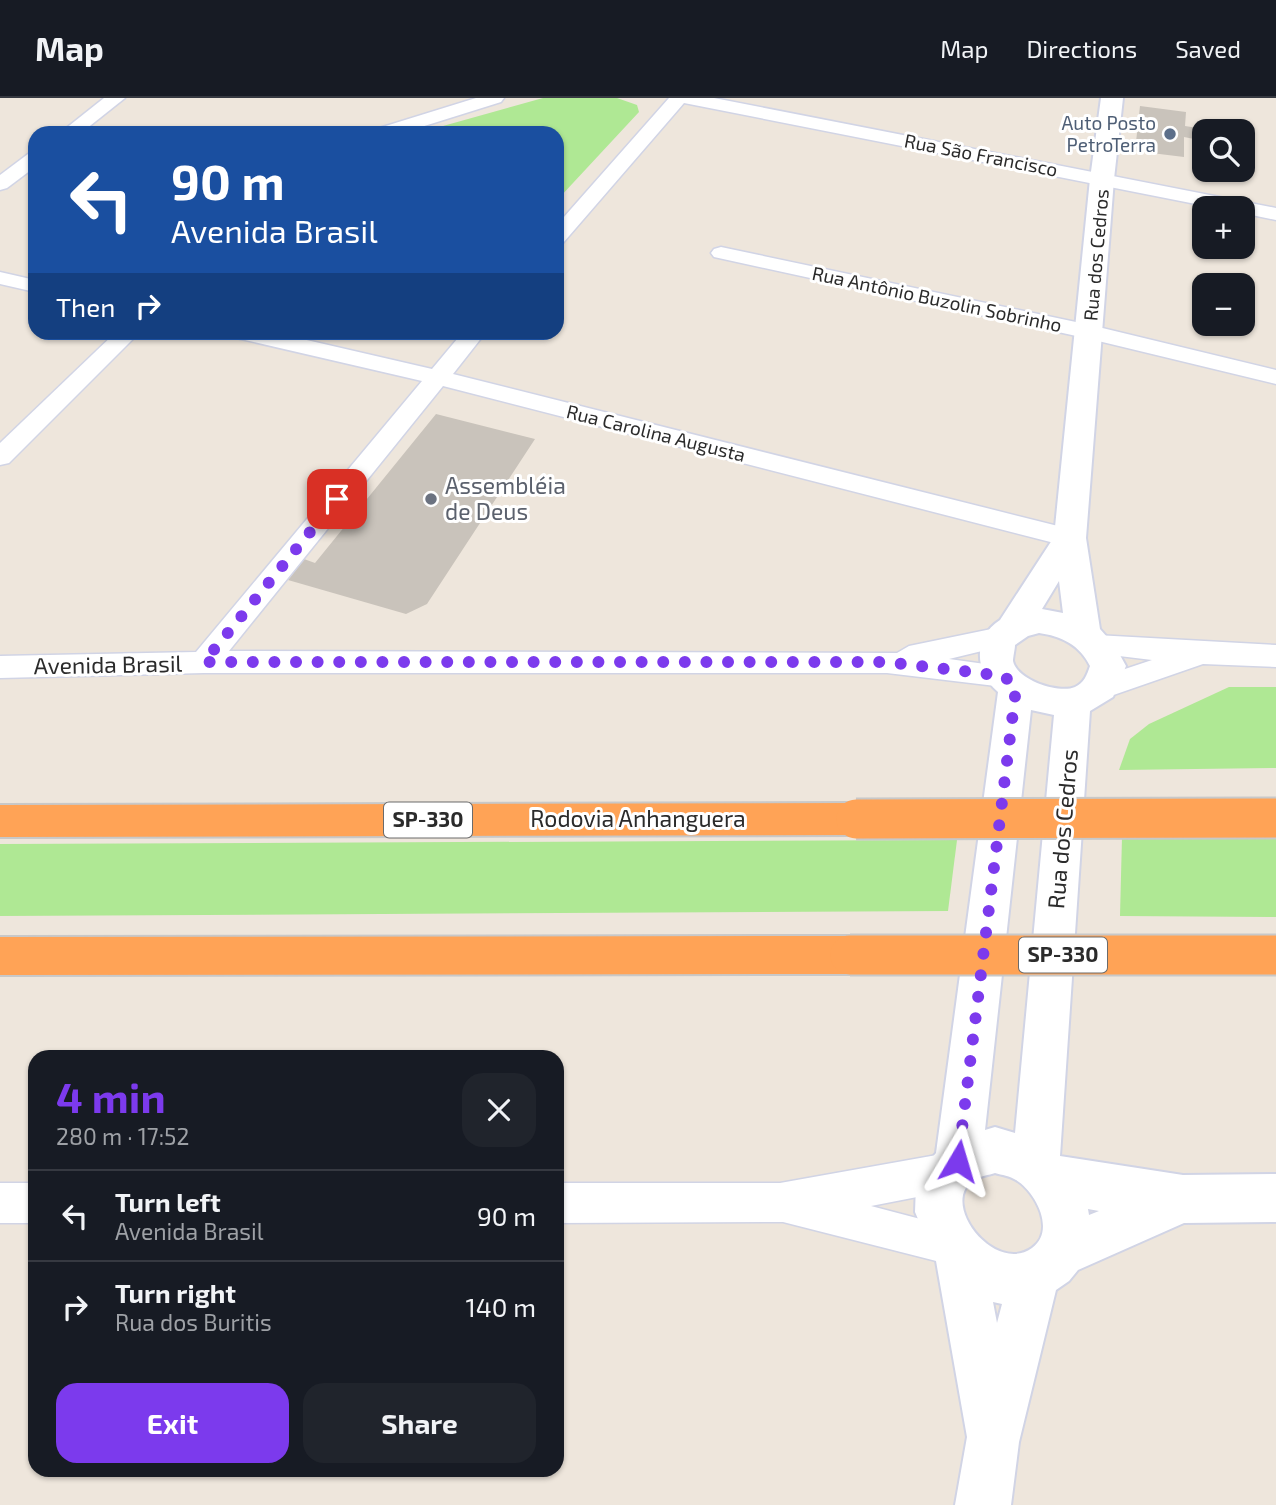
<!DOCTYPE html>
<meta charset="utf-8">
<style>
body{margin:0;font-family:"Exo 2",sans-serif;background:#20242c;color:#f1f3f6;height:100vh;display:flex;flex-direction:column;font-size:26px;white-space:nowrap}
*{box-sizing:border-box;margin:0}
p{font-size:23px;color:#9ea1a6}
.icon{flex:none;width:38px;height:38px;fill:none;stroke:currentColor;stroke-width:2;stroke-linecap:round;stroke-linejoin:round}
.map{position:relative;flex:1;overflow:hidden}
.panel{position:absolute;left:28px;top:952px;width:536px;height:427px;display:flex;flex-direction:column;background:#171b24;border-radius:21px;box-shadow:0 2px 5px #0004}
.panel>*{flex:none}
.banner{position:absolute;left:28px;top:28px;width:536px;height:214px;border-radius:21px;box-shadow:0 2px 5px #0004;background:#1a4fa0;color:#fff;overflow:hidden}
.tools{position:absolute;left:1192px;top:21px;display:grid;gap:14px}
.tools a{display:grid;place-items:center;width:63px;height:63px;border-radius:14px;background:#171b24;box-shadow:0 2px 5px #0004;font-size:35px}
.pin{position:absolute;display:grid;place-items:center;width:60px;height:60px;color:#fff;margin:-30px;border-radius:14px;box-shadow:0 4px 10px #0006}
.me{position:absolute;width:77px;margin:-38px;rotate:7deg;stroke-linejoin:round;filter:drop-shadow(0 0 5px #0008)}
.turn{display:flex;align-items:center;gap:24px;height:147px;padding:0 28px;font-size:32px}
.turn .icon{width:91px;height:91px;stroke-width:2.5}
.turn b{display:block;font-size:49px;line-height:60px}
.then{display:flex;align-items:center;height:66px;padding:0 28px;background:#0003;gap:14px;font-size:26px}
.round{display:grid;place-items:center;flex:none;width:74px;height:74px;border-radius:21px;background:#20242c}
.summary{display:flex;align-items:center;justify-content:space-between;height:119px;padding:0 28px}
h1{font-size:42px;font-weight:700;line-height:52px;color:#7c3aed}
.button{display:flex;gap:14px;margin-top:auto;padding:14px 28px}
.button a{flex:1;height:80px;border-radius:21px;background:#7c3aed;color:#fff;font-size:28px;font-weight:700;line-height:80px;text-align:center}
.button a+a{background:#20242c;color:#f1f3f6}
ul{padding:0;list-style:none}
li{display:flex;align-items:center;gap:21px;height:91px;padding:0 28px;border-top:2px solid #363941}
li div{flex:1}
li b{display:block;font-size:26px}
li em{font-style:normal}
header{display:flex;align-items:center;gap:42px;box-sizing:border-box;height:98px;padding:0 35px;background:#171b24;border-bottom:2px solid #363941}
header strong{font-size:33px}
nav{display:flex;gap:38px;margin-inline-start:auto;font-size:24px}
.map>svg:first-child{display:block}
.green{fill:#afe894}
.building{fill:#c9c3bb}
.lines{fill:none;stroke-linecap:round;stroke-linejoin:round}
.minor-casing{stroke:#d1d4e5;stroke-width:3}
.tertiary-casing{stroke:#d1d4e5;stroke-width:4}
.motorway-casing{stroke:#c8c8c8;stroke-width:4}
.minor{fill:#fff;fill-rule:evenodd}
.tertiary{fill:#fff;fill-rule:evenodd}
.motorway{fill:#ffa356;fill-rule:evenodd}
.motorway-bridge-casing{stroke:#c8c8c8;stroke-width:43;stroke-linecap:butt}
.motorway-bridge{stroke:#ffa356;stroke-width:39}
.route{stroke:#7c3aed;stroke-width:12;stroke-dasharray:0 21.6}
.service-dot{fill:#5c6f8a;stroke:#fff;stroke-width:2.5}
.worship-dot{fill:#6b7280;stroke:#fff;stroke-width:2.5}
.labels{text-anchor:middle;stroke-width:6;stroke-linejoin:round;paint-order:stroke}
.far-service-label{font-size:19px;fill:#4e5e75;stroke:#fff;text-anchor:end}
.far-street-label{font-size:19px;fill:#2b2b2b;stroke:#fff}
.shield{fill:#fff;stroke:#6b6b6b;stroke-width:2}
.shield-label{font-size:21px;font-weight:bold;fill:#2b2b2b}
.worship-label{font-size:23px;fill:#5b616d;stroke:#fff;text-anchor:start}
.street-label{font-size:23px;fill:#2b2b2b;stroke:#fff}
</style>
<header>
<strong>Map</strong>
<nav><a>Map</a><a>Directions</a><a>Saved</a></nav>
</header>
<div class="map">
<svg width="1276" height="1407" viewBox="0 0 1276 1407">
<rect width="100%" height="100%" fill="#eee6dc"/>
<g class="green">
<path d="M543 0H617L637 7 639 14 560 99 557 98 556 35H418Z"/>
<path d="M1229 589H1276V670L1119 672 1130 641 1149 626Z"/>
<path d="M1122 739H1276V819L1120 818Z"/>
<path d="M957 742 948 813 0 818V746Z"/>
</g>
<g class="building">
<path d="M1140 8 1186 14 1185 28 1204 31V43L1184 39V59L1135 53Z"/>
<path d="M436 316 535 341 427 506 406 516 288 482 304 461 315 465Z"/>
</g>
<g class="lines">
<g class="minor-casing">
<g id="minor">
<path d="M104 0H125L81 35H60Z"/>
<path d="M476 0H504L501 4 402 35H374L376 31Z"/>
<path d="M669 0H714L1276 110V122L1242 115V110H1216L684 5 563 145 556 147V128Z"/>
<path d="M35 54V69L7 90 0 92V77L28 56Z"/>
<path d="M721 149 1090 227 1276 272V286L1090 241 714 159 711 155 714 151Z"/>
<path d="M0 174 35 182V194L0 186Z"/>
<path d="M116 234H140L9 365 0 367V345Z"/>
<path d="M229 234H272L432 271 463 234H486L453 276 1070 431 1079 434 1083 440 1079 446 1070 449 443 288 229 553 897 555 909 548 1001 529 1011 532 1015 539 1011 546 949 561 1014 570 1019 578 1014 586 1004 589 887 575H204L0 580V558L196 554 422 283 232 239Z"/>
<path d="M1096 537 1276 547V569L1203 566 1102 601 1092 598 1087 590 1092 582 1152 562 1086 554 1082 547 1086 540Z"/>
<path d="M948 1055 962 1060 967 1074 962 1088 948 1093 871 1108 966 1133 972 1147 966 1161 952 1167 783 1124 556 1125V1085H780Z"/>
<rect x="0" y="1085" width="35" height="40"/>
</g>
</g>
<g class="tertiary-casing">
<path id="tertiary" d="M1101 0H1123L1114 81 1086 440 1100 531 1115 548 1126 568 1113 599 1090 613 1060 1058 1183 1077 1276 1076V1124L1184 1125 1078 1172 1069 1183 1056 1192 1019 1344 1011 1407H955L967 1339 936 1163 915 1114 916 1087 923 1070 936 1055 998 594C974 574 973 539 1000 522L1054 439 1090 81ZM1059 483 1063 515 1042 511ZM1039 535C1061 538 1080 547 1090 568 1087 577 1084 585 1075 589 1059 596 1017 582 1013 563 1013 559 1015 551 1015 547L1028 538ZM1031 612 1054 617 1015 1035 995 1029 985 1032ZM995 1075C1002 1077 1010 1078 1016 1082 1036 1094 1056 1133 1032 1150 994 1177 938 1104 974 1082 980 1078 989 1077 995 1075ZM1088 1111 1099 1113 1089 1117ZM993 1204 1002 1206 997 1225Z"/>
</g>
<g class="motorway-casing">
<g id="motorway">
<path d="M856 705 870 710 875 721 870 732 856 737 0 739V707Z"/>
<path d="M850 838 865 844 871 857 865 870 850 876 0 877V839Z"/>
</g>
</g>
<use href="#minor" class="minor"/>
<use href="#tertiary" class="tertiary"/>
<use href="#motorway" class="motorway"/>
<g class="motorway-bridge-casing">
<g id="motorway-bridge">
<path d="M856 721 1276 720"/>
<path d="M850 857H1276"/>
</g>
</g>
<use href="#motorway-bridge" class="motorway-bridge"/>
</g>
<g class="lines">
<path class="route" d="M337 401 204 564H887L1004 578 1016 590 958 1063"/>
</g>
<circle class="service-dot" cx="1170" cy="36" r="7"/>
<circle class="worship-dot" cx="431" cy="401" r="7"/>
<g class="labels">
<g class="far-service-label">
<text x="1156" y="32">Auto Posto<tspan x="1156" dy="22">PetroTerra</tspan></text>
</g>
<g class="far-street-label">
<text transform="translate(981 57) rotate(11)" y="7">Rua São Francisco</text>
<text transform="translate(1096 157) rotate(-85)" y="7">Rua dos Cedros</text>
<text transform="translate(937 201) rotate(12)" y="7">Rua Antônio Buzolin Sobrinho</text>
<text transform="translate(656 335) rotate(14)" y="7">Rua Carolina Augusta</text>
</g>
<g class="shield">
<rect x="384" y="704.5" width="88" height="35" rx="5"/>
<rect x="1019" y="839.5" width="88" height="35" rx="5"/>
</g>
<g class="shield-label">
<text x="428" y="729">SP-330</text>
<text x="1063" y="864">SP-330</text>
</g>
<g class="worship-label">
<text x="445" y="396">Assembléia<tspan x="445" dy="26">de Deus</tspan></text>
</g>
<g class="street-label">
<text transform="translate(108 567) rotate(-1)" y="8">Avenida Brasil</text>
<text x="638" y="729">Rodovia Anhanguera</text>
<text transform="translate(1063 731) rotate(-85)" y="8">Rua dos Cedros</text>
</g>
</g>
</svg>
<div class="tools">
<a><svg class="icon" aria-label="search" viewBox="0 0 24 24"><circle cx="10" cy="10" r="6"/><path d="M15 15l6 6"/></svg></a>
<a>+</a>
<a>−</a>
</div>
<div class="pin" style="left:337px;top:401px;background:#d93025"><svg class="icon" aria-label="arrive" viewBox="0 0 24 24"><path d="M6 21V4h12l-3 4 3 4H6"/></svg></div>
<svg class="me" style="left:958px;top:1063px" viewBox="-20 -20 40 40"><path d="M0-17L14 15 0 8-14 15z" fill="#7c3aed" stroke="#fff" stroke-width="4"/></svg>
<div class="banner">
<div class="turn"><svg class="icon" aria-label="left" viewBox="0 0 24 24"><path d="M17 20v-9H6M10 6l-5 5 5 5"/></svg><div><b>90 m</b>Avenida Brasil</div></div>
<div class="then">Then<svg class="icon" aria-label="right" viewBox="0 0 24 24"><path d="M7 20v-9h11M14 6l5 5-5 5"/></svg></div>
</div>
<section class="panel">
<div class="summary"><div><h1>4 min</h1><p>280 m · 17:52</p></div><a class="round"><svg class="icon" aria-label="close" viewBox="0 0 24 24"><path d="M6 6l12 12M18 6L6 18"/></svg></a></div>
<ul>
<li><svg class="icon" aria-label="left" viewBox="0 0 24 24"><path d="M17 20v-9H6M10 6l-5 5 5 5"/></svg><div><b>Turn left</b><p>Avenida Brasil</p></div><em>90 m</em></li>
<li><svg class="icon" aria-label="right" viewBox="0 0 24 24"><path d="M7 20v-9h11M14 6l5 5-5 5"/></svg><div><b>Turn right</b><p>Rua dos Buritis</p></div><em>140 m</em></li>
</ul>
<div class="button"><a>Exit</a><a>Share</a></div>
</section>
</div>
